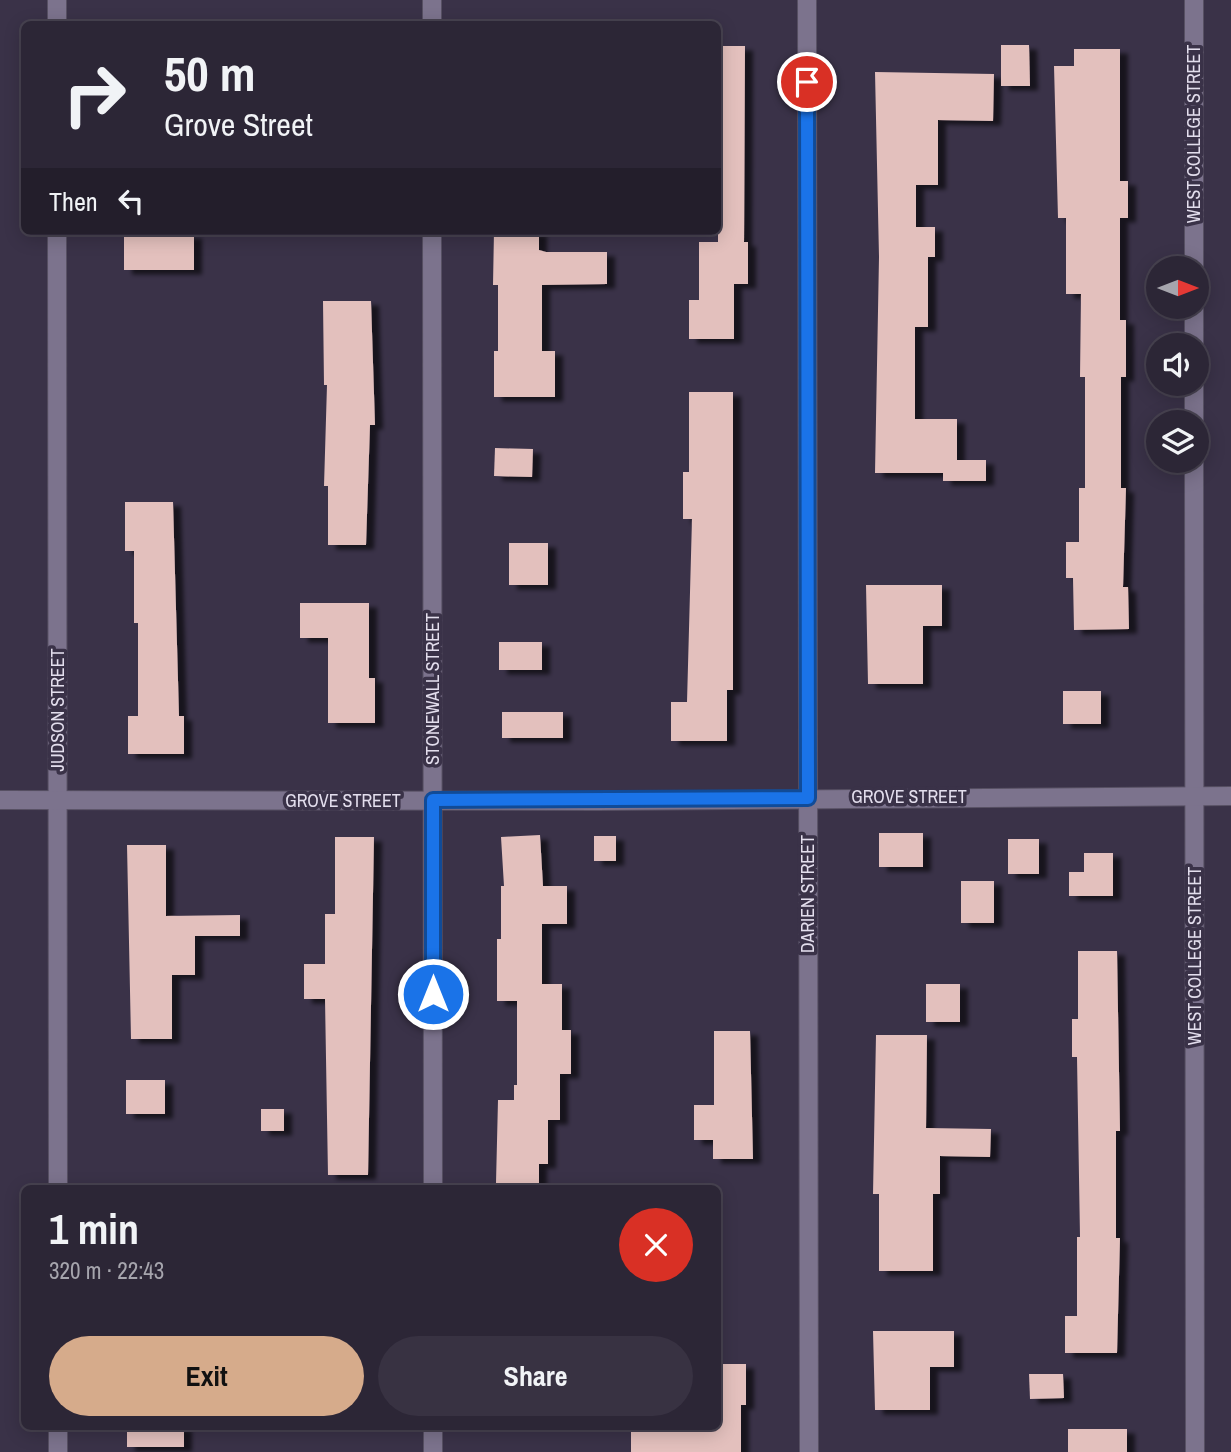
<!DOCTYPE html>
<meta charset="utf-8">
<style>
body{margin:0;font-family:"Archivo Narrow",sans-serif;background:#383242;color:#f1f3f6;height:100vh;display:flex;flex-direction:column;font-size:26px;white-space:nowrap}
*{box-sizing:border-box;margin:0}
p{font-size:23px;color:#a6a5ad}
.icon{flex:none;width:38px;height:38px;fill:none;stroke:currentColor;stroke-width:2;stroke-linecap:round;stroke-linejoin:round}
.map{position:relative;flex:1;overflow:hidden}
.drawer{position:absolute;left:21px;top:1185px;width:700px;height:245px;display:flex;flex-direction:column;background:#2c2636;border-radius:10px;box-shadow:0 4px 18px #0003,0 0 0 2px #484351}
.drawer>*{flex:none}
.top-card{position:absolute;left:21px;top:21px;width:700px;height:214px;border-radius:10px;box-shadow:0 4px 18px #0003,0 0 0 2px #484351;background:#2c2636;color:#f1f3f6;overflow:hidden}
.needle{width:46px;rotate:90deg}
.fabs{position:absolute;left:1146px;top:256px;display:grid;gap:14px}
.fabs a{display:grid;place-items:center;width:63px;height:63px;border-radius:50%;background:#2c2636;box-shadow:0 4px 18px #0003,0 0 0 2px #484351;font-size:35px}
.pin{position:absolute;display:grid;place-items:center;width:60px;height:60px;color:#fff;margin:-30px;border:4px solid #fff;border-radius:50%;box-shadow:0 2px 7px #0007}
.me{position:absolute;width:77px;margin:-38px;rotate:0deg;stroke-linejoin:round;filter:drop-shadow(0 0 5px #0008)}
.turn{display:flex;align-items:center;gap:24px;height:147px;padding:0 28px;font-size:32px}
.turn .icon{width:91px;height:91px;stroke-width:2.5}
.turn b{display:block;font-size:49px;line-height:60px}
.then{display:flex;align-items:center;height:66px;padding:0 28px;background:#0003;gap:14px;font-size:26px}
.round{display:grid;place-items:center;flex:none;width:74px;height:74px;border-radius:37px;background:#383242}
.overview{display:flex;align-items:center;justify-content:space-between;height:119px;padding:0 28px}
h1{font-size:42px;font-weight:700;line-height:52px}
.primary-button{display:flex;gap:14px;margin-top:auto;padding:14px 28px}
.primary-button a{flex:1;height:80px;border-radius:42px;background:#d6ab8b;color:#111;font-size:28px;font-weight:700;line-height:80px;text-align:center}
.primary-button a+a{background:#383242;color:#f1f3f6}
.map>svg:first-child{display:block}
.building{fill:#e3c0bd;filter:url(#shadow)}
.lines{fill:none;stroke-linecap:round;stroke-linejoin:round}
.minor-casing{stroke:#575063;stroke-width:20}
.minor{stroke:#7c738d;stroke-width:18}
.route-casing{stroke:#114b97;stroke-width:18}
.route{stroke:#1a73e8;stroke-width:12}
.labels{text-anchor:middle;stroke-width:7;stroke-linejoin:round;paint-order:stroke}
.street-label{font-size:18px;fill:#e3deed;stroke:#3a3248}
</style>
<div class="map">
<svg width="1231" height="1452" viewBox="0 0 1231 1452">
<defs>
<filter id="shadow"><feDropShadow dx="8" dy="4.5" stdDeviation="2" flood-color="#0009"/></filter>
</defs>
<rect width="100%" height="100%" fill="#3a3248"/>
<g class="building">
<path d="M1001 45H1029L1030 86H1001Z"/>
<path d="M718 46H745L744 242H748V284H734V339H689V300H699V242H718Z"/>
<path d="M1074 49H1120V181H1128V218H1120V320H1126V377H1121V488H1126L1123 587H1128L1129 629 1074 630 1073 578H1066V542H1079V488H1085V377H1080L1081 294H1066V218H1058L1054 66H1074Z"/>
<path d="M875 72 994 74 993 121 938 120V185H916V227H935V257H928V327H915V419H957V460H986V481H943V473H875L879 257Z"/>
<path d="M494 231H539V250L546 252H607V284L542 285V351H555V397H494V351H498V285H493Z"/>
<rect x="124" y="234" width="70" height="36"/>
<path d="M323 301H371L375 425H370L366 545H328V486H324L327 385H324Z"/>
<path d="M689 392H733V690H727V741H671V702H687L692 519H683V472H689Z"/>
<path d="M495 448 533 449 532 477 494 476Z"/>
<path d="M125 502H173L179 716H184V754H128V716H138V623H134V551H125Z"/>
<rect x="509" y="543" width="39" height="42"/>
<path d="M866 585H942V626H923V684H868Z"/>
<path d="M300 603H369V678H375V723H328V638H300Z"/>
<rect x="499" y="642" width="43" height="28"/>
<rect x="1063" y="691" width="38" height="33"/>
<rect x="502" y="712" width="61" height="26"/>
<rect x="879" y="833" width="44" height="34"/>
<path d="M540 835 543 886H567V924H542V984H562V1030H571V1074H560V1120H548V1164H539V1183H496L498 1100H514V1085H517V1001H497V939H501V886H504L501 837Z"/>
<rect x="594" y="836" width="22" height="25"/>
<path d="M335 837H374L368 1175H328L325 999H304V964H325V914H335Z"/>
<rect x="1008" y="839" width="31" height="35"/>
<path d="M127 845H166V916L240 915V936H195V975H172V1039H131Z"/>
<path d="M1084 853H1113V896H1069V872H1084Z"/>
<rect x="961" y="881" width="33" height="42"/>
<path d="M1078 951H1117L1120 1131H1116V1238H1120L1117 1353H1065V1316H1077V1237H1080L1077 1057H1072V1019H1078Z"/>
<rect x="926" y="984" width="34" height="38"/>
<path d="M714 1031H750L753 1159H713V1140H694V1105H714Z"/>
<path d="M876 1035H927L926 1128 991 1129 990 1157 940 1156V1194H933V1271H879V1194H873Z"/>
<rect x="126" y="1080" width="39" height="34"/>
<rect x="261" y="1109" width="23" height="22"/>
<path d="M873 1331H954V1367H930V1410H875Z"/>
<path d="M718 1364H746V1405H741V1452H631V1427L718 1426Z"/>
<path d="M1029 1374H1063L1064 1398 1030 1399Z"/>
<rect x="127" y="1426" width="57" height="21"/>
<rect x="1068" y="1429" width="59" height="23"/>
</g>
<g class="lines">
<g class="minor-casing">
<g id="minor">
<path d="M57 0V24"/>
<path d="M432 0V24"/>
<path d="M807 0 809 1452"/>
<path d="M1194 0V268"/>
<path d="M57 231 58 1188"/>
<path d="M432 231 433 1188"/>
<path d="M1194 306V345"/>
<path d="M1194 383V422"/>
<path d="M1194 460 1195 1452"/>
<path d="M0 800 597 801 1231 796"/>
<path d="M58 1426V1452"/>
<path d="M433 1426V1452"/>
</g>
</g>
<use href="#minor" class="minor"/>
</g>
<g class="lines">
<g class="route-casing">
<path id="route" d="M433 994V800L808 798 807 82"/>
</g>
<use href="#route" class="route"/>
</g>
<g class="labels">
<g class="street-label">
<text transform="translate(1194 134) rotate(-90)" y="6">WEST COLLEGE STREET</text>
<text transform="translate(433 689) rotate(-90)" y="6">STONEWALL STREET</text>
<text transform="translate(58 710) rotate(-90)" y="6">JUDSON STREET</text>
<text x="909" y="803">GROVE STREET</text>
<text x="343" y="807">GROVE STREET</text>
<text transform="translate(808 894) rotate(-90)" y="6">DARIEN STREET</text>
<text transform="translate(1195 956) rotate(-90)" y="6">WEST COLLEGE STREET</text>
</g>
</g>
</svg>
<div class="fabs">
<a><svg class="needle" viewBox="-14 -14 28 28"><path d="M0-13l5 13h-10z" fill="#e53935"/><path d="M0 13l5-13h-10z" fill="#a6a5ad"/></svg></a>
<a><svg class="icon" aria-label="sound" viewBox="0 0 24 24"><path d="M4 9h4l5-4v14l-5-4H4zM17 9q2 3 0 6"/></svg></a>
<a><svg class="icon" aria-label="layers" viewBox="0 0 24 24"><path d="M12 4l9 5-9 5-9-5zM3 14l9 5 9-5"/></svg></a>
</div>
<div class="pin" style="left:807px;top:82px;background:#d93025"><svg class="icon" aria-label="arrive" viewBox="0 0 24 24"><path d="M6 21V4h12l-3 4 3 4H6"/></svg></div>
<svg class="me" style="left:433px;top:994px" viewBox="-20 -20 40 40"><circle r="17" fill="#1a73e8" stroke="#fff" stroke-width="3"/><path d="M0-11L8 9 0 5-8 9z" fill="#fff"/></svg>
<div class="top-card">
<div class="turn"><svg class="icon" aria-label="right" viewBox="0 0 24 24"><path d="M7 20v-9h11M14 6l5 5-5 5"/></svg><div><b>50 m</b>Grove Street</div></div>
<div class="then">Then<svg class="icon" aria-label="left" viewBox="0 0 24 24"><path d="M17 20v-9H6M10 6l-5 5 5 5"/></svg></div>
</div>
<section class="drawer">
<div class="overview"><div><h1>1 min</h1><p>320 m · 22:43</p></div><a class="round" style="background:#d93025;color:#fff"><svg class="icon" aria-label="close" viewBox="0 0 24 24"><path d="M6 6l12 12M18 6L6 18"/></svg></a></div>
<div class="primary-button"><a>Exit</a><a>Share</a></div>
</section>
</div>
